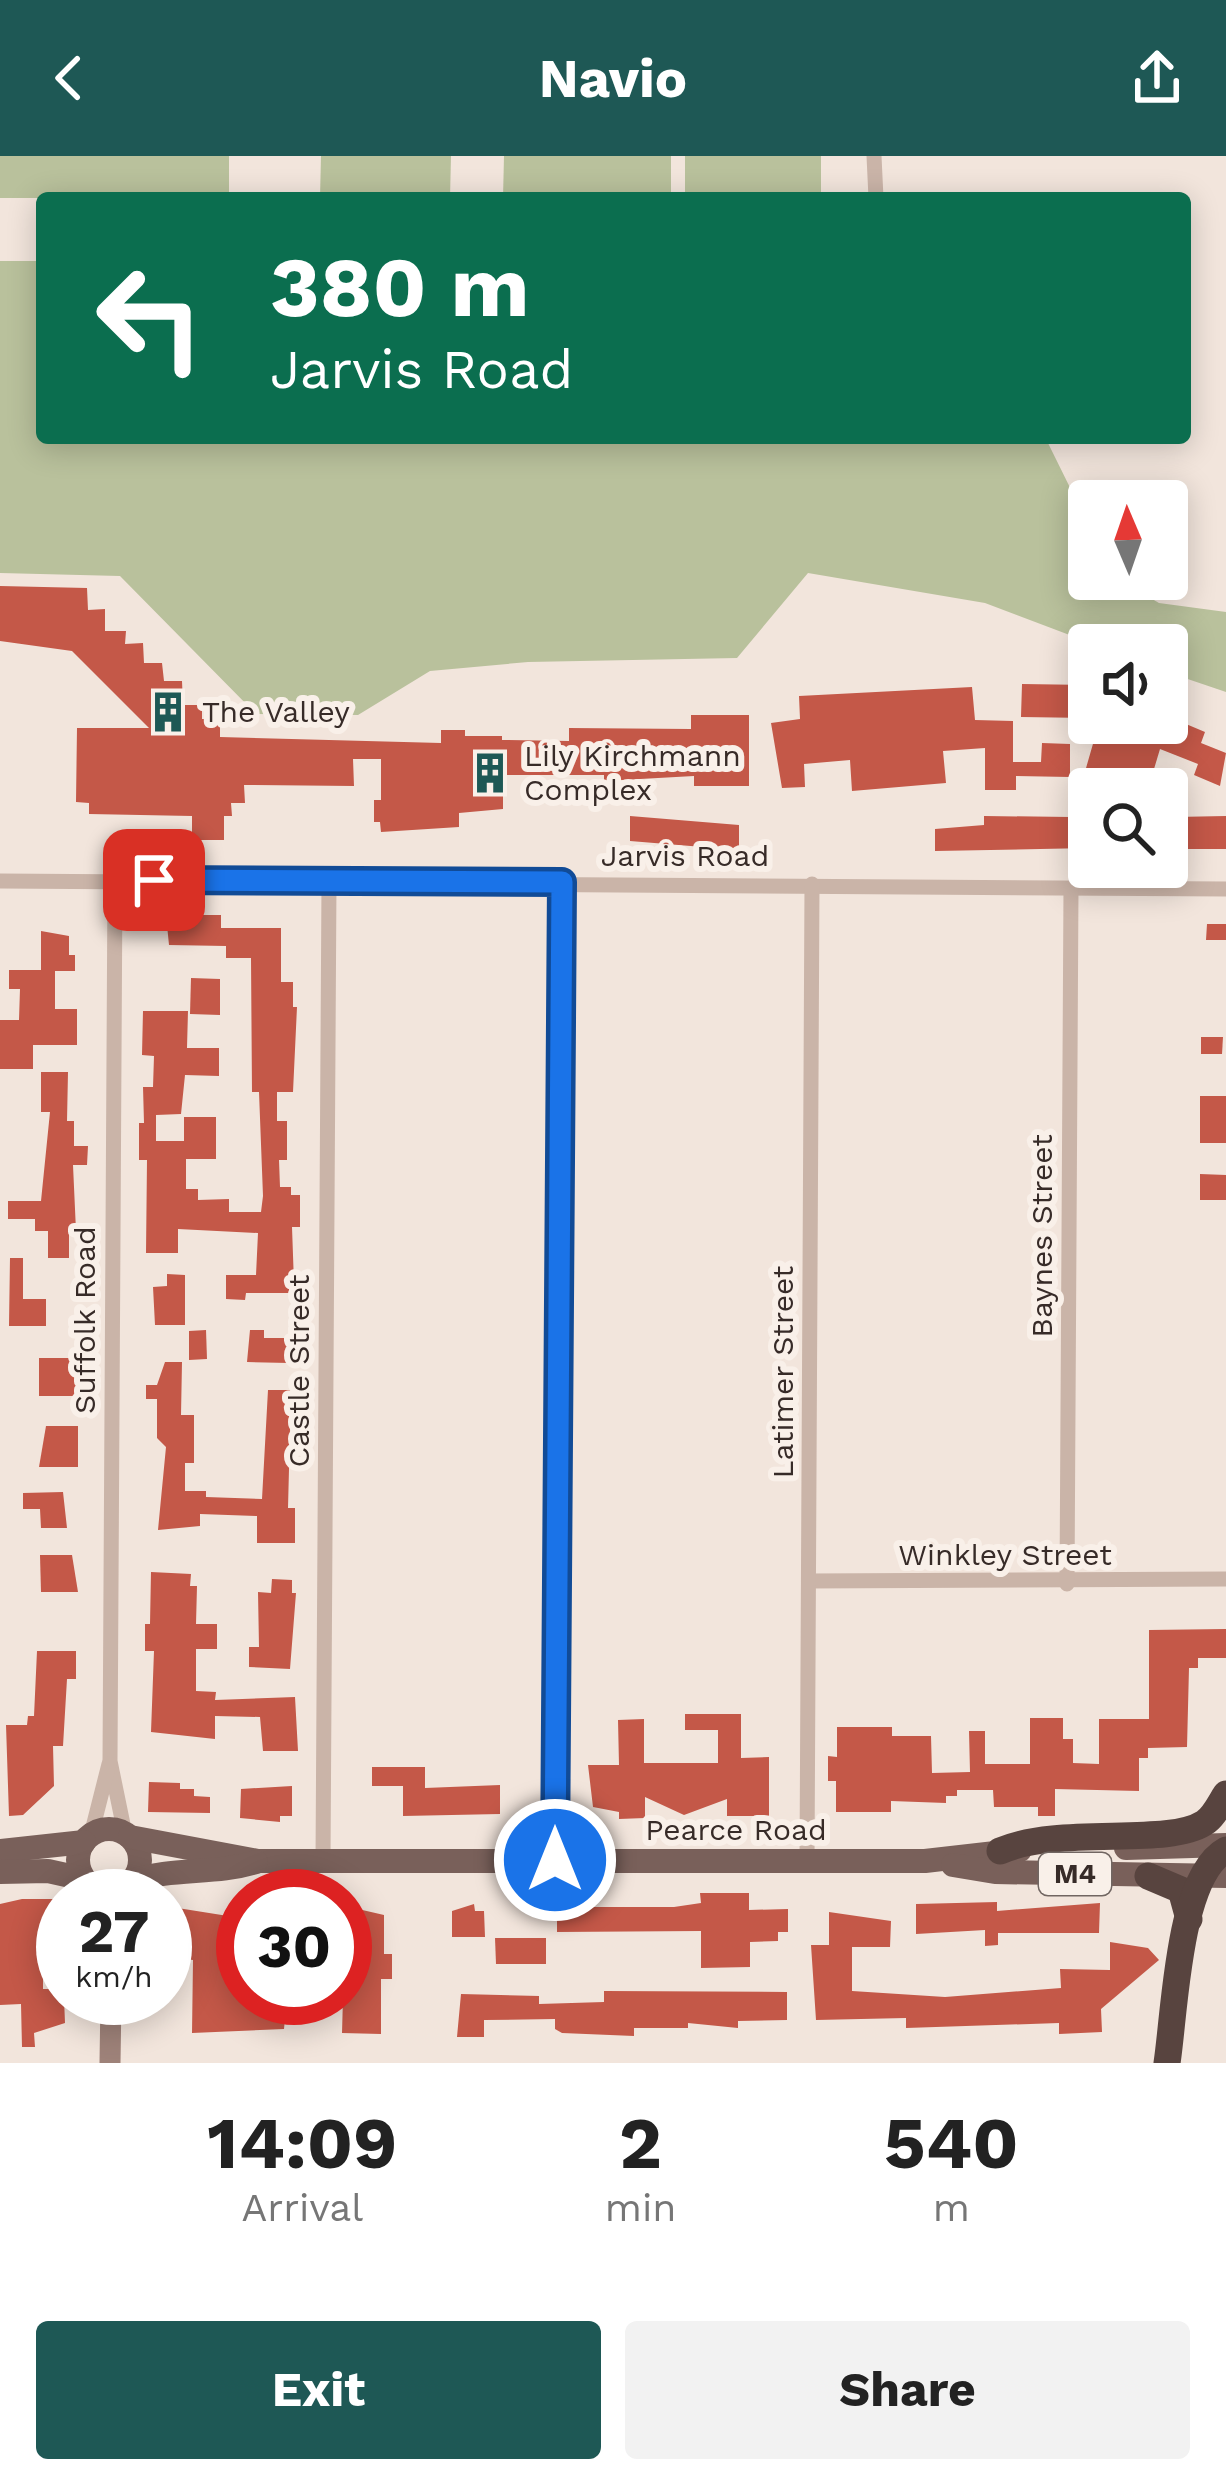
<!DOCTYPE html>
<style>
body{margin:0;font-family:"Work Sans",sans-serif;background:#f2f2f2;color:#222;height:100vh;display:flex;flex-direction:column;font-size:45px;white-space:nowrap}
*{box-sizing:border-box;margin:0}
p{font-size:39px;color:#767676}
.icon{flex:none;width:66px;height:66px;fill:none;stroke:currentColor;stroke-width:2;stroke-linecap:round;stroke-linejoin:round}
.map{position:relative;height:1907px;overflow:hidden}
.drawer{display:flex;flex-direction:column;background:#fff;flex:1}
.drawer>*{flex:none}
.guide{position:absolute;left:36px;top:36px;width:1155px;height:252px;border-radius:12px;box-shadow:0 6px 30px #0003;background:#0b6e4f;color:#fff;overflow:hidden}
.needle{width:78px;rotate:358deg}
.tools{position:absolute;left:1068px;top:324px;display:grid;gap:24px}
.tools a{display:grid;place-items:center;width:120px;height:120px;border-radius:12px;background:#fff;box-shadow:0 6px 30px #0003;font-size:60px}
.speed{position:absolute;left:36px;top:1713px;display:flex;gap:24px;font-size:60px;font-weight:700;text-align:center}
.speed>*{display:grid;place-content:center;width:156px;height:156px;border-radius:50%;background:#fff;box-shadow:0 6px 30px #0003;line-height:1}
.speed small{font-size:30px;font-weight:400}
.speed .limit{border:18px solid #d22;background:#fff;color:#111}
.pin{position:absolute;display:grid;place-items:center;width:102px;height:102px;color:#fff;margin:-51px;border-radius:24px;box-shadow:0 6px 18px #0006}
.me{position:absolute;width:132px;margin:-66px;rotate:0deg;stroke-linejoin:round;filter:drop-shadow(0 0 9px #0008)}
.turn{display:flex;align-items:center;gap:42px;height:252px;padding:0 36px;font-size:54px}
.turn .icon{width:156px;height:156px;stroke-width:2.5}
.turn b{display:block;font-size:84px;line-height:102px}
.eta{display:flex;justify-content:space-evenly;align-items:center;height:204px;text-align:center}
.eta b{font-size:72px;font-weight:700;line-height:84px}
.button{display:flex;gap:24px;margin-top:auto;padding:24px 36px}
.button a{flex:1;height:138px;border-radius:12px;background:#1e5855;color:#fff;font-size:48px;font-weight:700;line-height:138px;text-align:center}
.button a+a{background:#f2f2f2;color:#222}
header{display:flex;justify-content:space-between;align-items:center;height:156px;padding:0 36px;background:#1e5855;color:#fff;font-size:54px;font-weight:700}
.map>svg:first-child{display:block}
.green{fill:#b9c19c}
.building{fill:#c45848}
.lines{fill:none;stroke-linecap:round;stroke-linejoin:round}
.street{stroke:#cab4a8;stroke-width:15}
.secondary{stroke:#9e8279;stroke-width:21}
.primary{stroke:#79605a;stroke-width:24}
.highway{stroke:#58443f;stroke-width:27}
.route-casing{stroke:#114b97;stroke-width:30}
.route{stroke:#1a73e8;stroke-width:21}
.labels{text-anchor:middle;stroke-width:12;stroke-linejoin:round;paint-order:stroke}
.shield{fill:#f9f0e9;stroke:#716662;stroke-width:3}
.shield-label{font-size:27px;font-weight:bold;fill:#372b28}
.poi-label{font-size:30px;fill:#372b28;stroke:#f9f0e9;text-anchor:start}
.street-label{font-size:30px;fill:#372b28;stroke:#f9f0e9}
</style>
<header><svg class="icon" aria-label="back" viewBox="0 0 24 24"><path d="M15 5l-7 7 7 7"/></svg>Navio<svg class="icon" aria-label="share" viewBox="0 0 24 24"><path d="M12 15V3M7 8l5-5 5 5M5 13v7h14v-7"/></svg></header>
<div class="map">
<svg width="1226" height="1907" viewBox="0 0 1226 1907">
<rect width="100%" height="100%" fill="#f2e5dc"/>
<g class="green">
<rect x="0" y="0" width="229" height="42"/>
<path d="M321 0H451L450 42H320Z"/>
<path d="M504 0H671V42H503Z"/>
<rect x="685" y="0" width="136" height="42"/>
<path d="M0 105H42V282L1046 283 1089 370V423H1118L1159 447 1226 456V536L1167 516V489H1096L985 447 808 417 737 502 528 506 430 515 358 559 256 558 120 420 0 417Z"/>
</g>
<g class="building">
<path d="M0 430 87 432 88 454 105 453V475H126L125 488 143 487 144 507H162L164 525H182L183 549H202V563H220V581L441 587V574H465V580H502V584L569 585V572L691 573V559H749V630H694V620L604 625V619H503V653L459 657V671L381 676 380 666H374V644H381V603H353L354 630 244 629 245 647H231L232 660H224V684H192V660L89 658V647L76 646 77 572H149L72 495 0 485Z"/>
<path d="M1022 528 1089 529V562L1021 561Z"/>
<path d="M972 531 975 564 1013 565V606H1041L1042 587 1070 588V621L1016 620V634H985V592L943 595 946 627 852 635 850 604 804 608 805 631 782 632 771 567 800 563 799 540Z"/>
<path d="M1167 560 1205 576 1201 587 1226 597 1220 630 1194 619 1198 608 1160 593 1148 633H1109L1082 626 1099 567H1167Z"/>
<path d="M1073 659H1087L1089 692 935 695V673L984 669V660L1070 661 1071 665Z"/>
<path d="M630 660 739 669V694L630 685Z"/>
<path d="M1226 660V693H1167V671L1175 672V661Z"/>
<path d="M166 759H221V772H281V826H293V851H297L293 936H277V965H287V1004H279L280 1031H291V1039H300V1071H292L294 1127 289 1128V1137H246L245 1144 226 1143V1119H256L258 1077 178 1073V1097H146L147 1004H139V967H144L143 931H153L154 900 142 899 143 855H188L187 892H219V920L185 919 181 958 156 959V985H184V961H216V1003H186V1033H198V1044L229 1043V1056H261L263 1040 259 936H252L251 802H226V790L169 789Z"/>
<path d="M1207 768H1226V784H1206Z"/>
<path d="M41 775 69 780V799H75V815H55V853H77V889H33V913H0V864H19L20 833H9V814H41Z"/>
<path d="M191 822 220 823V859L190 858Z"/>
<path d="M1201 881H1223L1222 898H1201Z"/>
<path d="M41 916H68L67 965H74V990H88L87 1009H73L76 1075H69V1102H48V1075H35V1063H8V1045H41L50 956H41Z"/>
<rect x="1200" y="940" width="26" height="47"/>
<path d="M1200 1018 1226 1019V1044H1200Z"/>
<path d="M10 1102H23V1143H46V1170H9Z"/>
<path d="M167 1118 185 1119V1169H155L153 1131 167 1130Z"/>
<path d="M206 1174 207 1203 189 1204V1175Z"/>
<path d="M250 1174H264V1182H293L289 1207 247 1206Z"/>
<rect x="39" y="1202" width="41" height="38"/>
<path d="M165 1206H182L181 1259H194V1307H185V1335H206V1341L262 1343 268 1234H291L288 1352H295V1387H257V1360L200 1358V1370L158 1374 166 1291 157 1282V1243H146V1229H157Z"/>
<path d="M46 1270H78V1311H39Z"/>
<path d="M63 1336 67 1372H41L40 1353H23V1337Z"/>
<path d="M40 1399H72L78 1436H41Z"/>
<path d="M151 1416 191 1418 190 1430H197L196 1468H217V1493H196V1535L216 1536 215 1544 295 1541 298 1595H263L260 1561 215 1560V1583L151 1576 154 1495H145V1468H150Z"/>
<path d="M272 1423 292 1424V1437H296L290 1513 249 1511V1491H259L258 1436 271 1437Z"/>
<path d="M1226 1473V1502H1198V1512H1189L1187 1591 1148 1592V1602H1139V1635L1055 1633V1660H1038V1651H994L993 1634H957V1640H946V1647L891 1645V1656H836V1625H828V1600L837 1601V1571H892V1580H931L932 1617 970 1616 969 1575H985V1608H1030V1562H1063V1583H1073V1607L1099 1608V1563H1149V1474Z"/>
<path d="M37 1495H76V1523H67L63 1590H53L54 1630 23 1659 9 1660 6 1569H27L28 1560H34Z"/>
<path d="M685 1558H741V1602L769 1601V1660H727V1643L684 1659 645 1641V1662L619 1663V1656L593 1651 588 1609H619L618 1564 644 1563V1607H718V1574H685Z"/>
<path d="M372 1611H425V1632L500 1629V1658L403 1660V1630H372Z"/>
<path d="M149 1626 180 1627V1633H194V1640L210 1641V1657L148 1656Z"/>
<path d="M292 1630V1660H280V1666L240 1662 241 1633Z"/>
<path d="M700 1737H749V1754L788 1753V1776H778V1785L750 1786V1811L701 1812V1775L557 1776V1751H674L701 1747Z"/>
<path d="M22 1743H63V1776H43V1833H57V1842H64L65 1867 34 1877 35 1891H22L21 1848 0 1849V1748Z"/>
<path d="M997 1746V1755L1100 1747 1099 1777H998V1789L985 1790V1774L916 1778V1748Z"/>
<path d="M474 1748 475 1755H484L485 1781H452V1755Z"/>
<path d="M165 1750 228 1760V1750H243V1842H287L284 1873 192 1877 193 1804 165 1800Z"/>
<path d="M358 1753 384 1759V1798H392V1823H381V1878L342 1877 345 1770H351V1759H358Z"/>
<path d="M829 1756 891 1765 890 1791H852V1835L945 1841 1061 1832 1060 1813 1110 1814V1786L1148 1792 1159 1804 1101 1853 1102 1876 1059 1878V1867L906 1872V1862L816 1864 811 1789H829Z"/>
<path d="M495 1782H546V1808H496Z"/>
<path d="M604 1835 787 1836V1864L738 1865V1872L688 1867V1872H634V1880L562 1877 555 1873V1863L484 1864V1881H457L461 1838 539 1840V1848L604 1846Z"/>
</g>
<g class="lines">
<g class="street">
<path d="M874 0 876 42"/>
<path d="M115 724 110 1605 125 1678"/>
<path d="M0 725 1226 733"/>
<path d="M809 1425 1226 1423"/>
<path d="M1067 1428 1071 732"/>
<path d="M91 1679 109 1608"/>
<path d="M323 1704 329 726"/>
<path d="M555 1704 562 726"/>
<path d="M807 1705 812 728"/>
</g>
<path class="secondary" d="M110 1907 111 1842"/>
<g class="primary">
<circle cx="109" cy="1704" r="31"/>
<path d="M130 1681 258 1705H925L1020 1694"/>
<path d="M1126 1692 1226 1689"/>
<path d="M0 1695 84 1686"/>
<path d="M953 1709 995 1716 1226 1720"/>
<path d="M0 1716 48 1715 84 1723"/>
<path d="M132 1725C173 1711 215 1719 256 1706"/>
</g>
<g class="highway">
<path d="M1000 1695C1060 1669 1167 1691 1204 1667 1214 1661 1220 1647 1226 1638"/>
<path d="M1148 1720 1181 1734 1189 1763"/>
<path d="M1167 1907C1175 1855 1178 1720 1226 1694"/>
</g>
</g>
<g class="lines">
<g class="route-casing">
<path id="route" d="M154 724 562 726 555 1704"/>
</g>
<use href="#route" class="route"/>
</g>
<defs>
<g id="building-bare" transform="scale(3.24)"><path d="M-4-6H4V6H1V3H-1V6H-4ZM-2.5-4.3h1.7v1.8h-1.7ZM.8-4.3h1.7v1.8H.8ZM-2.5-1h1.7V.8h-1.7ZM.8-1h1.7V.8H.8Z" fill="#1e5855" stroke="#f9f0e9" stroke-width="2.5" paint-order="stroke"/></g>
</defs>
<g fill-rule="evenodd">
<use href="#building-bare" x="168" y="556"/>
<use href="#building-bare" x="490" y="617"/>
</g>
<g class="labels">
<rect class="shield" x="1039" y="1697" width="72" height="42" rx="9"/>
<g class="shield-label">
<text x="1075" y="1727">M4</text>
</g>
<g class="poi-label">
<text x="202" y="566">The Valley</text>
<text x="524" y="610">Lily Kirchmann<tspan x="524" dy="34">Complex</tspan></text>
</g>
<g class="street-label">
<text x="685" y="710">Jarvis Road</text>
<text transform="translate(1042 1080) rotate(-90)" y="10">Baynes Street</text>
<text transform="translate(85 1164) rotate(-90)" y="10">Suffolk Road</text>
<text transform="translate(299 1215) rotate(-90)" y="10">Castle Street</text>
<text transform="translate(783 1216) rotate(-90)" y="10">Latimer Street</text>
<text x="1005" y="1409">Winkley Street</text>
<text x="736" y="1684">Pearce Road</text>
</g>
</g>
</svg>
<div class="tools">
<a><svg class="needle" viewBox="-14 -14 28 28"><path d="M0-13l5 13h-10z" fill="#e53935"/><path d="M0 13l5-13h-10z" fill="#767676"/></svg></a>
<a><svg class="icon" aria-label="sound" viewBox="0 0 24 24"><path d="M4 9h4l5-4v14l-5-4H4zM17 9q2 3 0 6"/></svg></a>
<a><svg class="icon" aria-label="search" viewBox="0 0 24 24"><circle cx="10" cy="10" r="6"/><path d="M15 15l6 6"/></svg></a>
</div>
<div class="speed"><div>27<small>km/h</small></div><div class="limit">30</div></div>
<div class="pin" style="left:154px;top:724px;background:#d93025"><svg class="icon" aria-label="arrive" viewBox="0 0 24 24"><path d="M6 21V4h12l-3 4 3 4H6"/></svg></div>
<svg class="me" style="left:555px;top:1704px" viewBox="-20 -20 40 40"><circle r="17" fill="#1a73e8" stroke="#fff" stroke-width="3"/><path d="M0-11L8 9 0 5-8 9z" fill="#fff"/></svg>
<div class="guide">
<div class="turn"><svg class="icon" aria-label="left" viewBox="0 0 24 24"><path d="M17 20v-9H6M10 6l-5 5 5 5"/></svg><div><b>380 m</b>Jarvis Road</div></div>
</div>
</div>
<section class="drawer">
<div class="eta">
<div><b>14:09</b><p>Arrival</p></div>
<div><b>2</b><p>min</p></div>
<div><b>540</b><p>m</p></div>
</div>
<div class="button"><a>Exit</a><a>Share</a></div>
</section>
